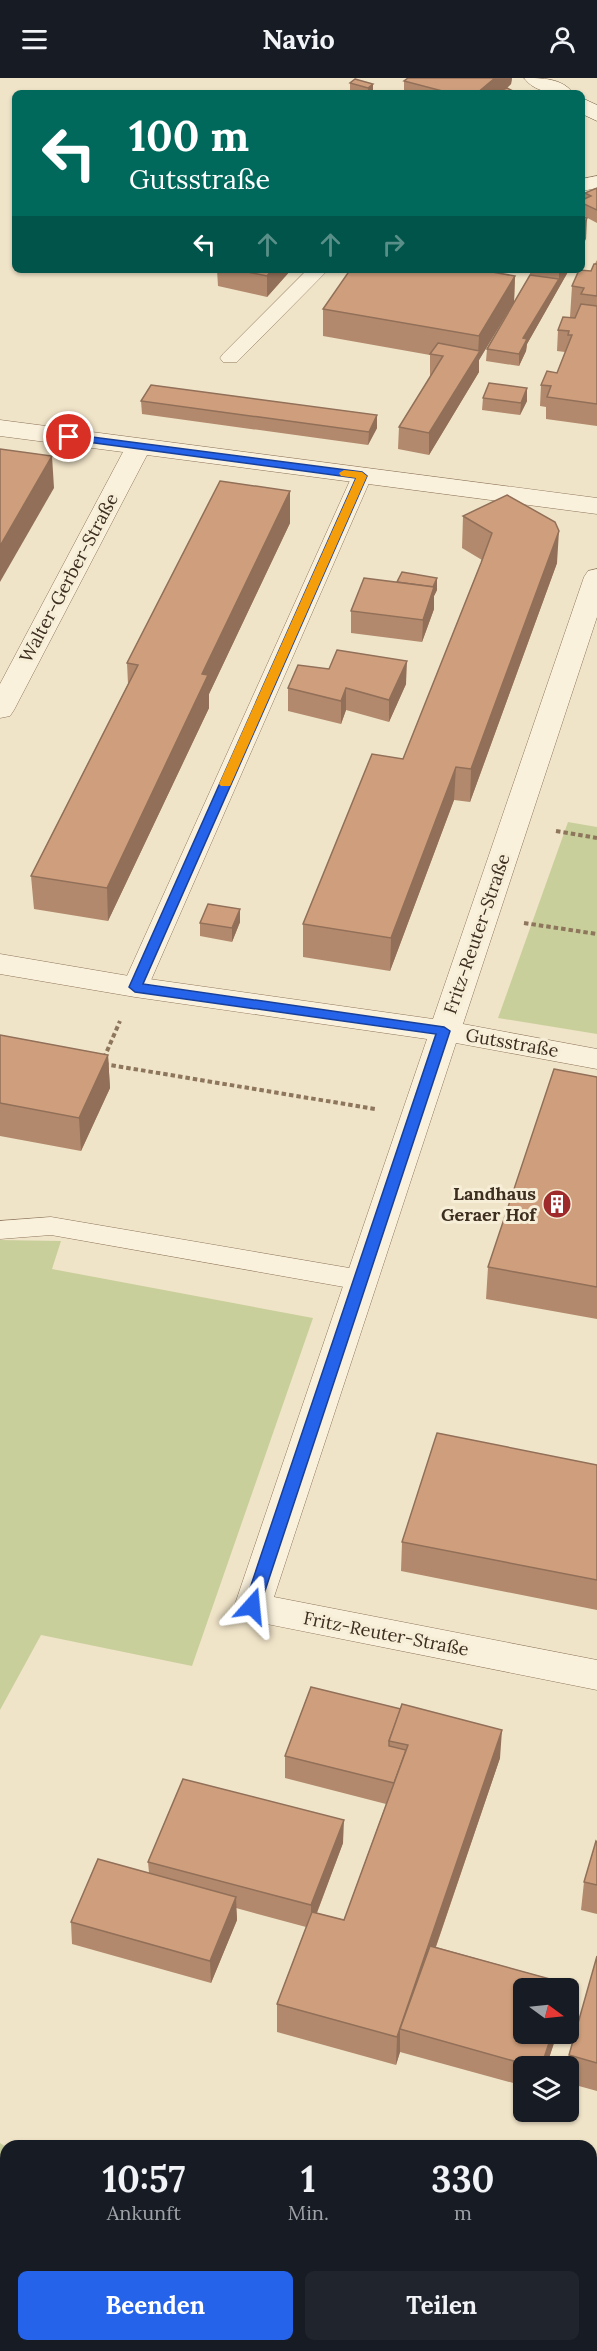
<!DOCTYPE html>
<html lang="de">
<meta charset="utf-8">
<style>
body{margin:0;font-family:Lora,serif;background:#20242c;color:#f1f3f6;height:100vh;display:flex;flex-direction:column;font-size:22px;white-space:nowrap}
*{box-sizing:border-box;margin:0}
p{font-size:20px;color:#9ea1a6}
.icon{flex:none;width:33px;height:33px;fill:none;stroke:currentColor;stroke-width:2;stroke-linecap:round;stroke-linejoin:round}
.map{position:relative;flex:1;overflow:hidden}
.drawer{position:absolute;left:0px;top:2062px;width:597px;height:212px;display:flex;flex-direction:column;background:#171b24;border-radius:18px 18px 0 0;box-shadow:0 2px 4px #0004}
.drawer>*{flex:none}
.guide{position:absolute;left:12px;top:12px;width:573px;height:183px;border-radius:9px;box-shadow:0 2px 4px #0004;background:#00695c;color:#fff;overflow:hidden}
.needle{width:39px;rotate:105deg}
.buttons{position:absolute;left:513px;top:1900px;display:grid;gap:12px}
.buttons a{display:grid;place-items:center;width:66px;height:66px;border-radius:9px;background:#171b24;box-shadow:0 2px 4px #0004;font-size:30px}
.pin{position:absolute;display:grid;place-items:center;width:51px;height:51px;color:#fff;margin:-26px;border:3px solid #fff;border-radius:50%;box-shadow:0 2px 6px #0007}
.me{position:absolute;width:66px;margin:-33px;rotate:18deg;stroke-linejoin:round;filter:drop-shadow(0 0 4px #0008)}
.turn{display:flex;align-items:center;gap:21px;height:126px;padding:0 18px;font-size:27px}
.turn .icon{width:78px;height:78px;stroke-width:2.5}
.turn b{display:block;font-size:42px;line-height:51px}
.lanes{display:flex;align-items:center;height:57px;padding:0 18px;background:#0003;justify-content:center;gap:30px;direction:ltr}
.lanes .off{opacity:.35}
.eta{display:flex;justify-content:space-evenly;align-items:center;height:102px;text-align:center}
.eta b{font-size:36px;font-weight:700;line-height:42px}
.cta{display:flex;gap:12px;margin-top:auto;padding:12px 18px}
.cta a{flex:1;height:69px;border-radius:9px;background:#2563eb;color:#fff;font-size:24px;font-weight:700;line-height:69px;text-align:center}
.cta a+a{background:#20242c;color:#f1f3f6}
header{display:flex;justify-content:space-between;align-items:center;height:78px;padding:0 18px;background:#171b24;font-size:27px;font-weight:700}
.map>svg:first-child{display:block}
.green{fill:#c9cf9b}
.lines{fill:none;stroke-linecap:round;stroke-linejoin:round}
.service-casing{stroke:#8d765c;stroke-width:1}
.minor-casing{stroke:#8d765c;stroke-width:1}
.secondary-casing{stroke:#6f573f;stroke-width:1}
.path{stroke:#8d765c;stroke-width:4;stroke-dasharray:4.5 3;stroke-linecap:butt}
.service{fill:#faf1dc;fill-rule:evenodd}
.minor{fill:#faf1dc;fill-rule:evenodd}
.secondary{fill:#faf1dc;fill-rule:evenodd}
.wall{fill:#b2896c}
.shaded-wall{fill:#916f58}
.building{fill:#cf9f7d;stroke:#916f58;stroke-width:1.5}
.route{fill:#2563eb;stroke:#184099;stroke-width:1.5}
.slow{fill:#f59e0b}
.labels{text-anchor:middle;stroke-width:6;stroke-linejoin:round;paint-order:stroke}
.street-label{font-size:18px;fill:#3d2e20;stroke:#f7eed8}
.poi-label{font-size:18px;font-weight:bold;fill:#3d2e20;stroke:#f7eed8;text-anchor:end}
</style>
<header><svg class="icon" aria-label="menu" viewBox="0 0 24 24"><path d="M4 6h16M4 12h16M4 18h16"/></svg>Navio<svg class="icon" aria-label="person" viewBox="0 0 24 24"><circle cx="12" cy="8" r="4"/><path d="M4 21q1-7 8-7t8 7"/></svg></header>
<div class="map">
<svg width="597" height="2273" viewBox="0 0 597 2273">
<rect width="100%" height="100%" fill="#f0e4c8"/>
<g class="green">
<path d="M568 744 597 749V956L498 940Z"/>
<path d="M0 1162 61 1163 52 1191 313 1240 192 1588 41 1557 0 1632Z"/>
<path d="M0 2065 6 2069V2268H14L12 2273H0Z"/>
</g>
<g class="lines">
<g class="service-casing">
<g id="service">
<path d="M597 98V110L582 113V101Z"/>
<path d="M307 192H328L237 284H223L220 280 223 276Z"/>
<path d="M362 392 369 394 372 398 148 909 144 915 135 917 126 915 122 909 352 398 355 394Z"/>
<path d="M51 1139 361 1192 371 1195 375 1202 371 1209 361 1212 51 1157 0 1161V1143Z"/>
</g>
</g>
<g class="minor-casing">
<g id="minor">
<path d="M0 342 597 420V436L147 377 14 632 10 638 0 640V606L123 374 0 358Z"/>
<path d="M597 491V539L463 946 597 971V991L456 965 274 1519 597 1582V1612L252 1543 239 1539 234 1529 427 961 135 919 0 896V876L135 899 433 941 584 499 588 493Z"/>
</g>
</g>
<g class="secondary-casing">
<g id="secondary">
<path d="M524 0C542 0 562 0 573 15 555 15 536 16 524 0Z"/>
<path d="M582 20 597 27V43L582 36Z"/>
</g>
</g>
<g class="path">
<path d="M556 753 597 760"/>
<path d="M524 845 597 856"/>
<path d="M104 980 120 943"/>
<path d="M104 986 375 1031"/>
</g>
<use href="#service" class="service"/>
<use href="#minor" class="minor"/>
<use href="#secondary" class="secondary"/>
</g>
<g class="wall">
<path d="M408 0H512L511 6 507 10 517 15H404V3Z"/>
<path d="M350 5 373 6V15H350Z"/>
<path d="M597 110V145L582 137V122L585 121V115Z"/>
<path d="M597 182V348L546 341V329L540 328 541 307 557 295 565 274 557 273 558 252 570 239 572 208 591 193Z"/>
<path d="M217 192H291L267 219 218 208Z"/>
<path d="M530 192H569L527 266 526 273 519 288 486 283 487 271 530 197Z"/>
<path d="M515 198 514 224 479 282V294L429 377 398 371 399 349 431 298H430V277L323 258V231Z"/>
<path d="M527 310V323L520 337 482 332 483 320Z"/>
<path d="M141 323 377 337V350L368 367 142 336Z"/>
<path d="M290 413V445L209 616V630L108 843 34 831 31 798 128 606 127 585Z"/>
<path d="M463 438 557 485 470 724 454 722 390 893 303 879V846L403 681 482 482 462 470Z"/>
<path d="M437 512 434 518V531L422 564 351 555V533Z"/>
<path d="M406 606 389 644 346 632 341 646 288 633V610Z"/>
<path d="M240 844 232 864 200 858V845Z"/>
<path d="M0 957 108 977 110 1010 81 1073 0 1058Z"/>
<path d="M597 999V1241L486 1221 488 1189Z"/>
<path d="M597 1387V1532L401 1493 402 1464Z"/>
<path d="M311 1609 500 1680 436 1869 568 1906 567 1911H524L557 1956 546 1989H524V2008L400 1974 396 1987 277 1954V1926L306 1849 236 1830 237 1842 211 1905 72 1866 71 1844 149 1795 148 1784 343 1765 317 1835 344 1842 386 1726 285 1700V1678Z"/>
<path d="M597 1764V1836L581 1832 584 1804Z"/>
<path d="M597 1878V2013L568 2005V1989H567L569 1977Z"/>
</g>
<g class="shaded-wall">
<path d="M495 0H512L511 6 501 15H477Z"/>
<path d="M373 6V15H368V10Z"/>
<path d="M587 140 586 161 582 168V150Z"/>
<path d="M272 192H291L267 219V198Z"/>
<path d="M559 192H569L527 266 526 273 519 288V276L523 260 559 201Z"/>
<path d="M515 198 514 224 479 282V294L429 377V355L478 276 479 258Z"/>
<path d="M527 310V323L520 337 521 325Z"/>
<path d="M377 337V350L368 367 369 354Z"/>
<path d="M52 378 54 410 0 504V468Z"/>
<path d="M290 413V445L209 616V630L108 843 107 810 202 596Z"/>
<path d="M559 453 557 485 470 724 471 691Z"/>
<path d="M437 500V512L434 518V531L422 564 423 542 432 512Z"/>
<path d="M407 583 406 606 389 644V622Z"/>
<path d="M346 610V632L341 646V623Z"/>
<path d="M456 689 454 722 390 893 391 860Z"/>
<path d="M240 831V844L232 864V850Z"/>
<path d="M108 977 110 1010 81 1073 79 1040Z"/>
<path d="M502 1652 500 1680 407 1953 400 1951V1974L396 1987 397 1959Z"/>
<path d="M344 1742 343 1765 311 1850V1827Z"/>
<path d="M236 1819 237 1842 211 1905 210 1883Z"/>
<path d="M552 1956H557L546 1989H541Z"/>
</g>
<g class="building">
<path d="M408 0H495L477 15H450L404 3Z"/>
<path d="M355 1 373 6 368 10 350 5Z"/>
<path d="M507 10 517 15H495Z"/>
<path d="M597 110V132L582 125V122L591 118 585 115Z"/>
<path d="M582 139 587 140 582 150Z"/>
<path d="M594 186H597V218L581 216 584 210 572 208 579 192 591 193Z"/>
<path d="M238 192H272L267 198Z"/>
<path d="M350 192H481L515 198 479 258 323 231Z"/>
<path d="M530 197 559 201 523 260 527 261 519 276 487 271Z"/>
<path d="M581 226 597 228V326L547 319 551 308 541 307 547 293 557 295 572 257H568L569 253 558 252 563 239 575 240Z"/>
<path d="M438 265 480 273 429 355 399 349 443 278 430 276Z"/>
<path d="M489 305 527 310 521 325 483 320Z"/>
<path d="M151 307 377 337 369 354 141 323Z"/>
<path d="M0 371 52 378 0 468Z"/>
<path d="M220 403 290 413 202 596 208 597 107 810 31 798 138 587 127 585Z"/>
<path d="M507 417 555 444 559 453 471 691 456 689 391 860 303 846 372 676 403 681 481 485 492 455 463 438Z"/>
<path d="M402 494 437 500 433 509 397 504Z"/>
<path d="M364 500 434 509 423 542 351 533Z"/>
<path d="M337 572 407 583 389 622 346 610 341 623 288 610 298 587 329 591Z"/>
<path d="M208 826 240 831 232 850 200 845Z"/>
<path d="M0 957 108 977 79 1040 0 1025Z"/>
<path d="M554 991 597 999V1209L488 1189Z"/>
<path d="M437 1355 597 1387V1502L402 1464Z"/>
<path d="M311 1609 401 1631 389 1663V1668L406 1672 394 1705 285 1678Z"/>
<path d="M402 1626 502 1652 397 1959 277 1926 312 1834 344 1842 408 1667 389 1663Z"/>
<path d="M183 1701 344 1742 311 1827 148 1784Z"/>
<path d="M596 1763 597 1764V1807L584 1804Z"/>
<path d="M98 1781 236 1819 210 1883 71 1844Z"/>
<path d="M430 1868 568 1906 566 1911H524V1956H552L541 1989H535L400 1951Z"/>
<path d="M597 1878V1985L569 1977Z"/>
</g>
<path class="route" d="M69 356 362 394 367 398 143 906 444 949 450 953 260 1528 257 1533H247L244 1528 436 956 135 914 129 909 356 400 65 361 64 359Z"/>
<path class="slow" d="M344 392 362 394 367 398 231 706 230 708H221L219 706 356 400 341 398 339 395Z"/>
<defs>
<g id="building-disc" transform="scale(1.5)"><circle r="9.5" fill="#9e2a2b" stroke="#f7eed8"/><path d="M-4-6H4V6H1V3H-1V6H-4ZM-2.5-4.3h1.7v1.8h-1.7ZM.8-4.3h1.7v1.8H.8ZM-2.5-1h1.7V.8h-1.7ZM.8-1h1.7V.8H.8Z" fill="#fff"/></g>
</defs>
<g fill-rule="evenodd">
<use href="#building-disc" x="557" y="1126"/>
</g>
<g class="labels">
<g class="street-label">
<text transform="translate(69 500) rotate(-62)" y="6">Walter-Gerber-Straße</text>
<text transform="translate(477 856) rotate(-71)" y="6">Fritz-Reuter-Straße</text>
<text transform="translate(512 965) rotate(10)" y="6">Gutsstraße</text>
<text transform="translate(386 1556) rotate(11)" y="6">Fritz-Reuter-Straße</text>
</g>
<g class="poi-label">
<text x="536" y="1122">Landhaus<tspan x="536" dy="21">Geraer Hof</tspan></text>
</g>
</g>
</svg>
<div class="buttons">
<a><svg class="needle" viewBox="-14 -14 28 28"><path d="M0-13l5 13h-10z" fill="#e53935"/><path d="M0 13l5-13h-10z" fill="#9ea1a6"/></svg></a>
<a><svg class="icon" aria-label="layers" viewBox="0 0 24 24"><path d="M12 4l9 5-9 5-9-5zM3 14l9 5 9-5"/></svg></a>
</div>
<div class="pin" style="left:69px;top:359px;background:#d93025"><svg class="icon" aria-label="arrive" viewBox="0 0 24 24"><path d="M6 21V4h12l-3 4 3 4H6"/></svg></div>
<svg class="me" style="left:252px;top:1528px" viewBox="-20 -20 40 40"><path d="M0-17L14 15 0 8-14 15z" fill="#2563eb" stroke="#fff" stroke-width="4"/></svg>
<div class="guide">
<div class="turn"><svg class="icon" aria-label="left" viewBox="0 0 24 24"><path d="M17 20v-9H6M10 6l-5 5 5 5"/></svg><div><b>100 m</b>Gutsstraße</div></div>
<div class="lanes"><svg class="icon" aria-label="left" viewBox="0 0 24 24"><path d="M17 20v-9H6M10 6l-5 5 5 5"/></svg><svg class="icon off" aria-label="ahead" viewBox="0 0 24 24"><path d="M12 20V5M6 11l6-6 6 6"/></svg><svg class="icon off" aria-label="ahead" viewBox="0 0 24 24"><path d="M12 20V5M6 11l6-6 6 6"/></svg><svg class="icon off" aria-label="right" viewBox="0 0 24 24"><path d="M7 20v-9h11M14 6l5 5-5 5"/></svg></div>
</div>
<section class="drawer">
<div class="eta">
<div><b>10:57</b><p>Ankunft</p></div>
<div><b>1</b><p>Min.</p></div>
<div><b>330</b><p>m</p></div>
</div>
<div class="cta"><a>Beenden</a><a>Teilen</a></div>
</section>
</div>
